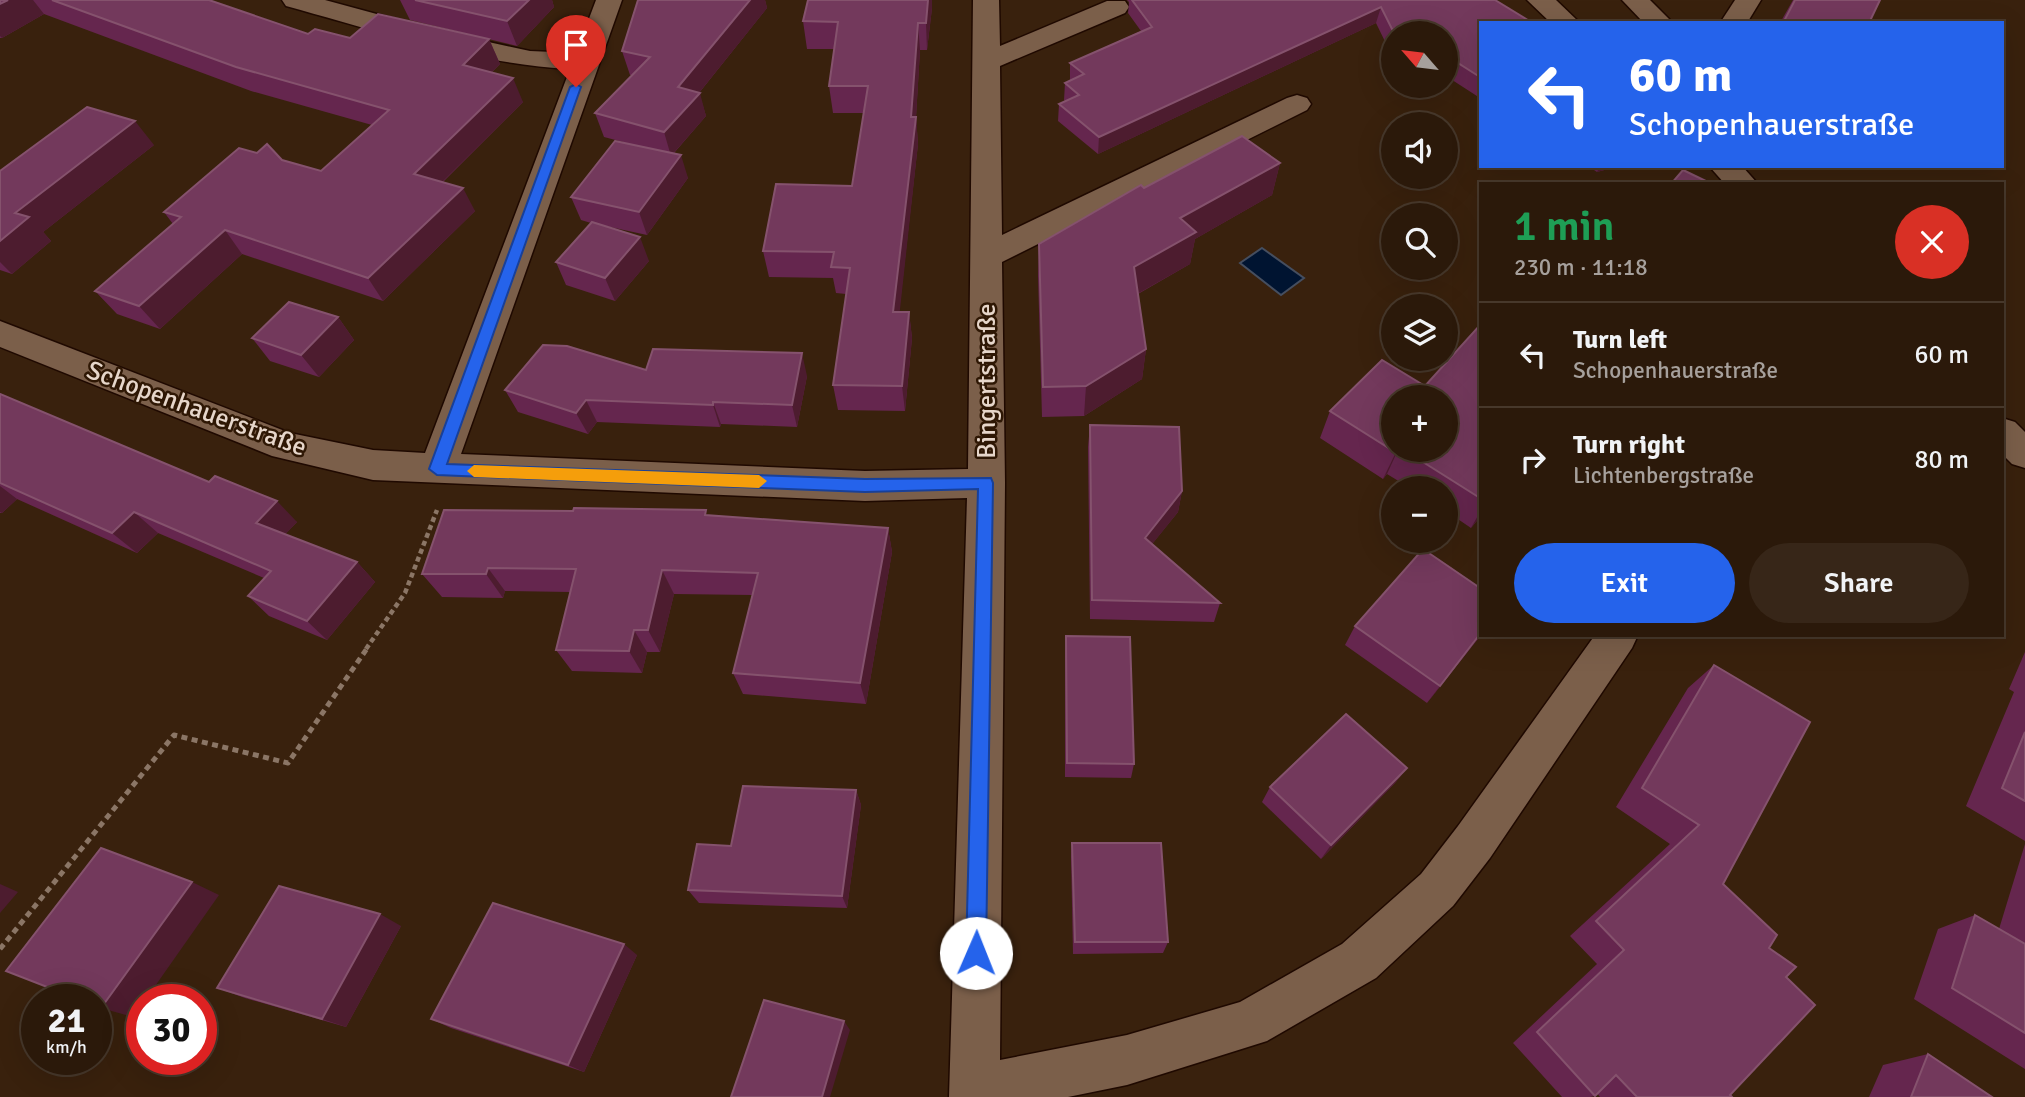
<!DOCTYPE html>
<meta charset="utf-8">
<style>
body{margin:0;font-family:Signika,sans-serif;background:#372618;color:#f1f3f6;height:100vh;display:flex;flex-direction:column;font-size:26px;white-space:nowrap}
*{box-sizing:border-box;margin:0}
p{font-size:23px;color:#a6a09c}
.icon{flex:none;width:38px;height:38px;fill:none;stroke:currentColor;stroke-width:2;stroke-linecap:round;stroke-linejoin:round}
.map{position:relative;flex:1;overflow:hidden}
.panel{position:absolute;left:1479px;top:182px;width:525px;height:455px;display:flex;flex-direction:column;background:#2b190a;border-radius:0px;box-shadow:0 7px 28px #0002,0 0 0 2px #47382b}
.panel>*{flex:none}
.hud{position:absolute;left:1479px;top:21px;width:525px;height:147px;border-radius:0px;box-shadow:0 7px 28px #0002,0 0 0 2px #47382b;background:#2563eb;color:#fff;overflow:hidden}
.needle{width:46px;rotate:298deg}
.tools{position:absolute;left:1381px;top:21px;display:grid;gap:14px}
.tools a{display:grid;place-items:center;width:77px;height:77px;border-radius:50%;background:#2b190a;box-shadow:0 7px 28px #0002,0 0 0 2px #47382b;font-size:35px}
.speed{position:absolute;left:21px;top:984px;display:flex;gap:14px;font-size:35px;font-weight:700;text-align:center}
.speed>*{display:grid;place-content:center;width:91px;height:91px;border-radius:50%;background:#2b190a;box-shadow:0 7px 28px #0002,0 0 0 2px #47382b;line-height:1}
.speed small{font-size:18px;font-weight:400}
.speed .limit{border:10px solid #d22;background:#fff;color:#111}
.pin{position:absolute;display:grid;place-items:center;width:60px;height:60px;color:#fff;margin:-72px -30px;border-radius:50% 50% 50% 0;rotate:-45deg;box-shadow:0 0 7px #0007}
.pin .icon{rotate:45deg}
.me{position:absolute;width:77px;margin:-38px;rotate:1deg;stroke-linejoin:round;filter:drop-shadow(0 0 5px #0008)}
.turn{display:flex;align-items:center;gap:24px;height:147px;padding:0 35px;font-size:32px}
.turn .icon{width:91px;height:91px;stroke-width:2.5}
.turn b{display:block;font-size:49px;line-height:60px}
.round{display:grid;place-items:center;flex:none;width:74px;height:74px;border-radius:37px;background:#372618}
.summary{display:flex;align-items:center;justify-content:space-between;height:119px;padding:0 35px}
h1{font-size:42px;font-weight:600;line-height:52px;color:#1e9e55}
.primary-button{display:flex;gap:14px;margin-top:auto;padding:14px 35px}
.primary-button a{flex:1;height:80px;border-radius:42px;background:#2563eb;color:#fff;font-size:28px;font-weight:600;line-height:80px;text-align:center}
.primary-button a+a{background:#372618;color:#f1f3f6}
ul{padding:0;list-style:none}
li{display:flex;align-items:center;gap:21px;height:105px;padding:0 35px;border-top:2px solid #47382b}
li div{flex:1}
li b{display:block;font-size:26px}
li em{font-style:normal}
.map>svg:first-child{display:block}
.water{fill:#001431;stroke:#454e5f;stroke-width:2}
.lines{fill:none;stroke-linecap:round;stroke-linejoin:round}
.minor-casing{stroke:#1f0900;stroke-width:3}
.path-far1{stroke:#8b7666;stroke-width:4.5;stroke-dasharray:5 3.5;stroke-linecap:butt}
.path{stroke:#8b7666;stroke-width:5;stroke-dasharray:6 4.5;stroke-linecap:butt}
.minor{fill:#7b5f4a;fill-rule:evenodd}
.wall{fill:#65264e;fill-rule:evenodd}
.shaded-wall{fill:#4d1c2f}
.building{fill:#73395c;stroke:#85526d;stroke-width:2}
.route{fill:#2563eb;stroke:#184099;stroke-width:2}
.slow{fill:#f59e0b}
.labels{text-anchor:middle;stroke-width:5;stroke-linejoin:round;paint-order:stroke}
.street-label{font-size:26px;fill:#e6d6ca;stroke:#2e1704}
</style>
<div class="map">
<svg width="2025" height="1097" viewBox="0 0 2025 1097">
<rect width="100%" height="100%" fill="#39210d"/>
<path class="water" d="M1262 248 1304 278 1281 295 1240 263Z"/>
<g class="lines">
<g class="minor-casing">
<g id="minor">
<path d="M282 0H325L443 32 530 51 576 53 596 0H622L461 454 865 471 968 469 973 0H999L1000 46 1107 1H1125L1129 7 1125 13 1000 66 1002 235 1287 98 1297 95 1307 98 1311 104 1307 110 1002 262 1005 483 1000 1060 1127 1035 1240 1002 1342 944 1421 874 1458 826 1595 635H1638L1632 648 1490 858 1453 906 1376 978 1267 1041 1127 1085 1068 1097H949L967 498 865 501 373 480 272 456 0 347V321L290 433 373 450 425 453 570 69C473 64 378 31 286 6Z"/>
<path d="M1527 0H1556L1580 23H1551Z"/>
<path d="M1622 0H1650L1673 23H1644Z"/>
<path d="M1735 0H1761L1747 23H1720Z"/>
<path d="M1709 166H1742L1758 184H1725Z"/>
<path d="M2002 418 2015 422 2025 432V468L2012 464 2002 454Z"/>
</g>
</g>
<path class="path-far1" d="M366 649 405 593 437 510"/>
<path class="path" d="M0 949 174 735 288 763 368 647"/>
<use href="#minor" class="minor"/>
</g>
<g class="wall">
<path d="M0 0H209L308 34 350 38 489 39 500 64 491 73 523 102 443 182 475 211 383 301 242 254 160 329 117 314 95 291 173 224 164 212 282 160 321 171 372 125 251 91 44 14 2 38H0Z"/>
<path d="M400 0H552L554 7 517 46 410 20Z"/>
<path d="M638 0H765L767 8 699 93 706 116 674 153 688 178 647 235 596 224 649 261 615 301 566 285 556 262 591 223 581 220 571 197 623 142 604 137 595 113 632 75H630L622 51Z"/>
<path d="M808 0H932V8L927 50H920L916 117 918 144 899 312H909L912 338 905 411 838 410 833 385 846 294 836 293 833 278 769 277 763 251 852 186 864 113H833L829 86 834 49H807L803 21Z"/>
<path d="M1127 0H1495L1526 19 1525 23H1480V98L1446 76V33H1393V58L1376 23 1098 154 1058 121 1059 104 1065 101 1064 100 1065 83 1070 81V63L1141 31 1128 13 1129 2Z"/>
<path d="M1793 0H1880L1869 23H1780Z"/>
<path d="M154 145 43 232 51 241 12 274 0 270V171Z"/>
<path d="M1280 163 1272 195 1195 239 1190 264 1138 294 1146 349 1142 379 1084 416 1042 417 1038 276 1039 244 1144 188Z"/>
<path d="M1588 166H1619L1597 172Z"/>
<path d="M338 317 354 340 319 377 270 361 252 338Z"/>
<path d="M1480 325V517L1471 528 1446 511V488H1410L1387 474 1383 479 1320 438 1330 411 1425 386ZM1446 397V450H1393Z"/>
<path d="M646 370 807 376 797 427 721 424 720 427 597 422 588 434 518 412 505 390Z"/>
<path d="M0 394 297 522 285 534 357 562 375 582 327 640 269 616 248 596 264 578 158 533 137 553 17 499 2 513H0Z"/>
<path d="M1090 425 1182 491 1178 512 1152 544 1220 603 1214 622 1090 619 1088 447Z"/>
<path d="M708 515 888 528 892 552 866 704 743 694 733 673 752 595 674 594 660 652H647L642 673 572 671 556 650 570 592 505 591 503 598 442 597 422 574Z"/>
<path d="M1355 626 1481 635 1427 703 1345 645Z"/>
<path d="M1066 636 1134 764 1131 778 1065 777V653Z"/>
<path d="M2025 652V841L1966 806 2014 692 2009 689Z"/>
<path d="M1714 665 1723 884 1769 948 1786 977 1730 1095 1732 1097H1600L1597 1093 1595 1096 1590 1097H1562L1513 1043 1597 964 1570 936 1670 844 1616 807 1688 688Z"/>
<path d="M1407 768 1395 783 1321 859 1262 802 1270 787Z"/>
<path d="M856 790 861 805 847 908 699 903 688 890Z"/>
<path d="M1072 843 1168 942 1163 953 1073 954 1071 857Z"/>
<path d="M2025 844V1069L1914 999 1938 929 1975 915 1999 929Z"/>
<path d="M401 926 346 1027 245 998 217 988Z"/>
<path d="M637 955 584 1072 451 1028 431 1019Z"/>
<path d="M1928 1054 1992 1097H1869L1883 1065Z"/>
</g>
<g class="shaded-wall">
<path d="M8 0H33L44 14 2 38 0 36V4Z"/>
<path d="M529 0H552L554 7 517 46 507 21Z"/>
<path d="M750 0H765L767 8 694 99 700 93 706 116 671 156 664 132 678 87Z"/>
<path d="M928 0H932V8L927 50 926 23Z"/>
<path d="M1381 7 1376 23 1098 154 1099 137Z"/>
<path d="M918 23 920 50 916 118V117L918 144 897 337 893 312 911 117Z"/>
<path d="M489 39 500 64 474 89 463 65Z"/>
<path d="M1450 58 1446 71V60Z"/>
<path d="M513 78 523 102 427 197 414 174Z"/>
<path d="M135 121 154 145 43 232 51 241 12 274 0 262V241L15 213Z"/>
<path d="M681 155 688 178 647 235 639 212Z"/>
<path d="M1280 163 1272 195 1195 239 1190 264 1130 298 1134 267 1180 218Z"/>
<path d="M1600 166H1619L1597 172Z"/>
<path d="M463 188 475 211 383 301 368 278Z"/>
<path d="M225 230 242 254 160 329 139 306Z"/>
<path d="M640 237 649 261 615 301 605 278Z"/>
<path d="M909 312 912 338 905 411 902 386Z"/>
<path d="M338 317 354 340 319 377 301 355Z"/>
<path d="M1146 349 1142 379 1084 416 1086 386Z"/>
<path d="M802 353 807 376 797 427 792 405Z"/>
<path d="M586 400 597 422 588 434 576 413Z"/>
<path d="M713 402 721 424 720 427 713 405Z"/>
<path d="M1397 450H1398L1387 474 1383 479Z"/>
<path d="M0 486 17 499 2 513 0 512Z"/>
<path d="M1182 491 1178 512 1141 558 1145 538Z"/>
<path d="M277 501 297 522 277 543 256 523Z"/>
<path d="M134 512 158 533 137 553 112 533Z"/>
<path d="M1480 512V517L1471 528Z"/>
<path d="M888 528 892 552 866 704 860 683Z"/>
<path d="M357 562 375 582 327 640 307 621Z"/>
<path d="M488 568 505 591 503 598 486 574Z"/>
<path d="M662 570 674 594 660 652 648 630Z"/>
<path d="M634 630 647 652 642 673 629 651Z"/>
<path d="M1480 634 1481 635 1427 703 1440 686Z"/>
<path d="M1407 768 1395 783 1321 859 1331 845Z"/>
<path d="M856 790 861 805 847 908 842 896Z"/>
<path d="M192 882 219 895 146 999H142V1005L133 1017 101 1008Z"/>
<path d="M0 884 18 892 0 913Z"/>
<path d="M380 914 401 926 346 1027 322 1019Z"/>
<path d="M624 944 637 955 584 1072 568 1065Z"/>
<path d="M844 1021 850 1030 830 1097H822Z"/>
</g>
<g class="building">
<path d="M0 0H8L0 4Z"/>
<path d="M52 0H209L308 34 315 29 350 38 378 14 489 39 463 65 513 78 414 174 463 188 368 278 225 230 139 306 95 291 181 217 164 212 239 148 257 153 267 144 282 160 321 171 389 110 236 67Z"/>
<path d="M415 0H529L507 21Z"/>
<path d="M638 0H750L678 87 700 93 664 132 595 113 650 57 622 51Z"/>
<path d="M808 0H928L926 23H918L911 117H916L893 312H909L902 386 833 385 850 268 831 267 834 252 763 251 776 184 852 186 868 86H829L838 22 803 21Z"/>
<path d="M1132 0H1495L1526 19 1519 23H1480V77L1450 58 1446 60V33H1394L1381 7 1099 137 1059 104 1079 95 1065 83 1084 74 1070 63 1152 27Z"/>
<path d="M1795 0H1880L1869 23H1783Z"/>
<path d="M87 107 135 121 15 213 29 217 0 241V171Z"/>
<path d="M1242 136 1280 163 1180 218 1196 232 1134 267 1146 349 1086 386 1043 387 1039 244 1141 185 1144 188Z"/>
<path d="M615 141 681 155 639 212 571 197Z"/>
<path d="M1683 170 1712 184H1671Z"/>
<path d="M592 222 640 237 605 278 556 262Z"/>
<path d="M289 302 338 317 301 355 252 338Z"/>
<path d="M1480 325V498L1404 450H1446V397H1393V450H1397L1395 452 1330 411 1382 360 1425 386Z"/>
<path d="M543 345 567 346 646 370 653 349 802 353 792 405 713 402V405L586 400 576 413 505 390Z"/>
<path d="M0 394 209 482 215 476 277 501 256 523 357 562 307 621 248 596 271 571 134 512 112 533 0 483Z"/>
<path d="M1090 425 1179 427 1182 491 1145 538 1220 603 1092 600Z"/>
<path d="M574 508 706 510 705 515 888 528 860 683 733 673 758 573 662 570 648 630H634L629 651 556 650 576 569 488 568 486 574H422L444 510 573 511Z"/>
<path d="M1423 549 1480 588V634L1440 686 1355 626Z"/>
<path d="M1066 636 1130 637 1134 764 1067 763Z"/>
<path d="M1714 665 1810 722 1723 884 1777 935 1769 948 1796 967 1786 977 1815 1005 1730 1095 1732 1097H1637L1616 1075 1595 1096 1537 1032 1624 950 1596 921 1699 825 1642 788Z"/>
<path d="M1346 714 1407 768 1331 845 1270 787Z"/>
<path d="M2025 732V801L2002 788Z"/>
<path d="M743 786 856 790 842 896 688 890 697 844 731 846Z"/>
<path d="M1072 843H1161L1168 942H1075Z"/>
<path d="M101 848 192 882 101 1008 96 1006V999H78L6 971Z"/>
<path d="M279 886 380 914 322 1019 217 988Z"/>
<path d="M493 903 624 944 568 1065 431 1019Z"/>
<path d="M1975 915 2025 944V1033L1952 988Z"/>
<path d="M764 1000 844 1021 822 1097H731Z"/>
<path d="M1928 1054 1992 1097H1911Z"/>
</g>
<path class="route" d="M576 84 581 87 447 464 865 479 991 478 993 483 986 953 983 960 976 963 969 960 966 953 978 489 865 492 437 475 429 469 570 87Z"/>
<path class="slow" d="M474 465 759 475 767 481 759 488 474 477 467 471Z"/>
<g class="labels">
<g class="street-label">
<text transform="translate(986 381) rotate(-90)" y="9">Bingertstraße</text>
<text transform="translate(197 408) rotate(20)" y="9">Schopenhauerstraße</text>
</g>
</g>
</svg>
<div class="tools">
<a><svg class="needle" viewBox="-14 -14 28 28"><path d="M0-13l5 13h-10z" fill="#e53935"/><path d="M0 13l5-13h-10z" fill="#a6a09c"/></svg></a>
<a><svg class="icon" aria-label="sound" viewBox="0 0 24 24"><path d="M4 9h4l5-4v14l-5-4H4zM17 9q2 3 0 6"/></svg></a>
<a><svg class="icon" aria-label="search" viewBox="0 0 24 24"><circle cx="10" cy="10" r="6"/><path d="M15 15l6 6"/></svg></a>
<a><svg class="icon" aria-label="layers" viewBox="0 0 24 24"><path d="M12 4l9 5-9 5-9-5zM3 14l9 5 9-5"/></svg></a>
<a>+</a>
<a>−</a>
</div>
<div class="speed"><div>21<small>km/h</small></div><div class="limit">30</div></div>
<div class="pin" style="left:576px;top:87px;background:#d93025"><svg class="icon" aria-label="arrive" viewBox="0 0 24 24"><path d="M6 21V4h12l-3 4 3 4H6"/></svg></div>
<svg class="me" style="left:976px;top:953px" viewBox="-20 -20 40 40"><circle r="19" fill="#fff"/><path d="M0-13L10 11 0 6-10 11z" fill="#2563eb"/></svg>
<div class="hud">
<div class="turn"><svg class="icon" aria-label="left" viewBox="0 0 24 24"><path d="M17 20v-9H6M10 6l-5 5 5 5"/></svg><div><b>60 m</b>Schopenhauerstraße</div></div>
</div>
<section class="panel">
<div class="summary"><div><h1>1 min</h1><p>230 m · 11:18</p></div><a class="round" style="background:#d93025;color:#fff"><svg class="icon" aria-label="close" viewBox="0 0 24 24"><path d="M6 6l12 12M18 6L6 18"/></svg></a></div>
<ul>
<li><svg class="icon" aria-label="left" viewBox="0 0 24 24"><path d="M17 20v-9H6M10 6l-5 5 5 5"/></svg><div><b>Turn left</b><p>Schopenhauerstraße</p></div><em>60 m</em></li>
<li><svg class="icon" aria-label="right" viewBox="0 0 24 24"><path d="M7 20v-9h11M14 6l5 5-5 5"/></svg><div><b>Turn right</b><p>Lichtenbergstraße</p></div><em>80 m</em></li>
</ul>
<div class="primary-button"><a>Exit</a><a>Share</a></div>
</section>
</div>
